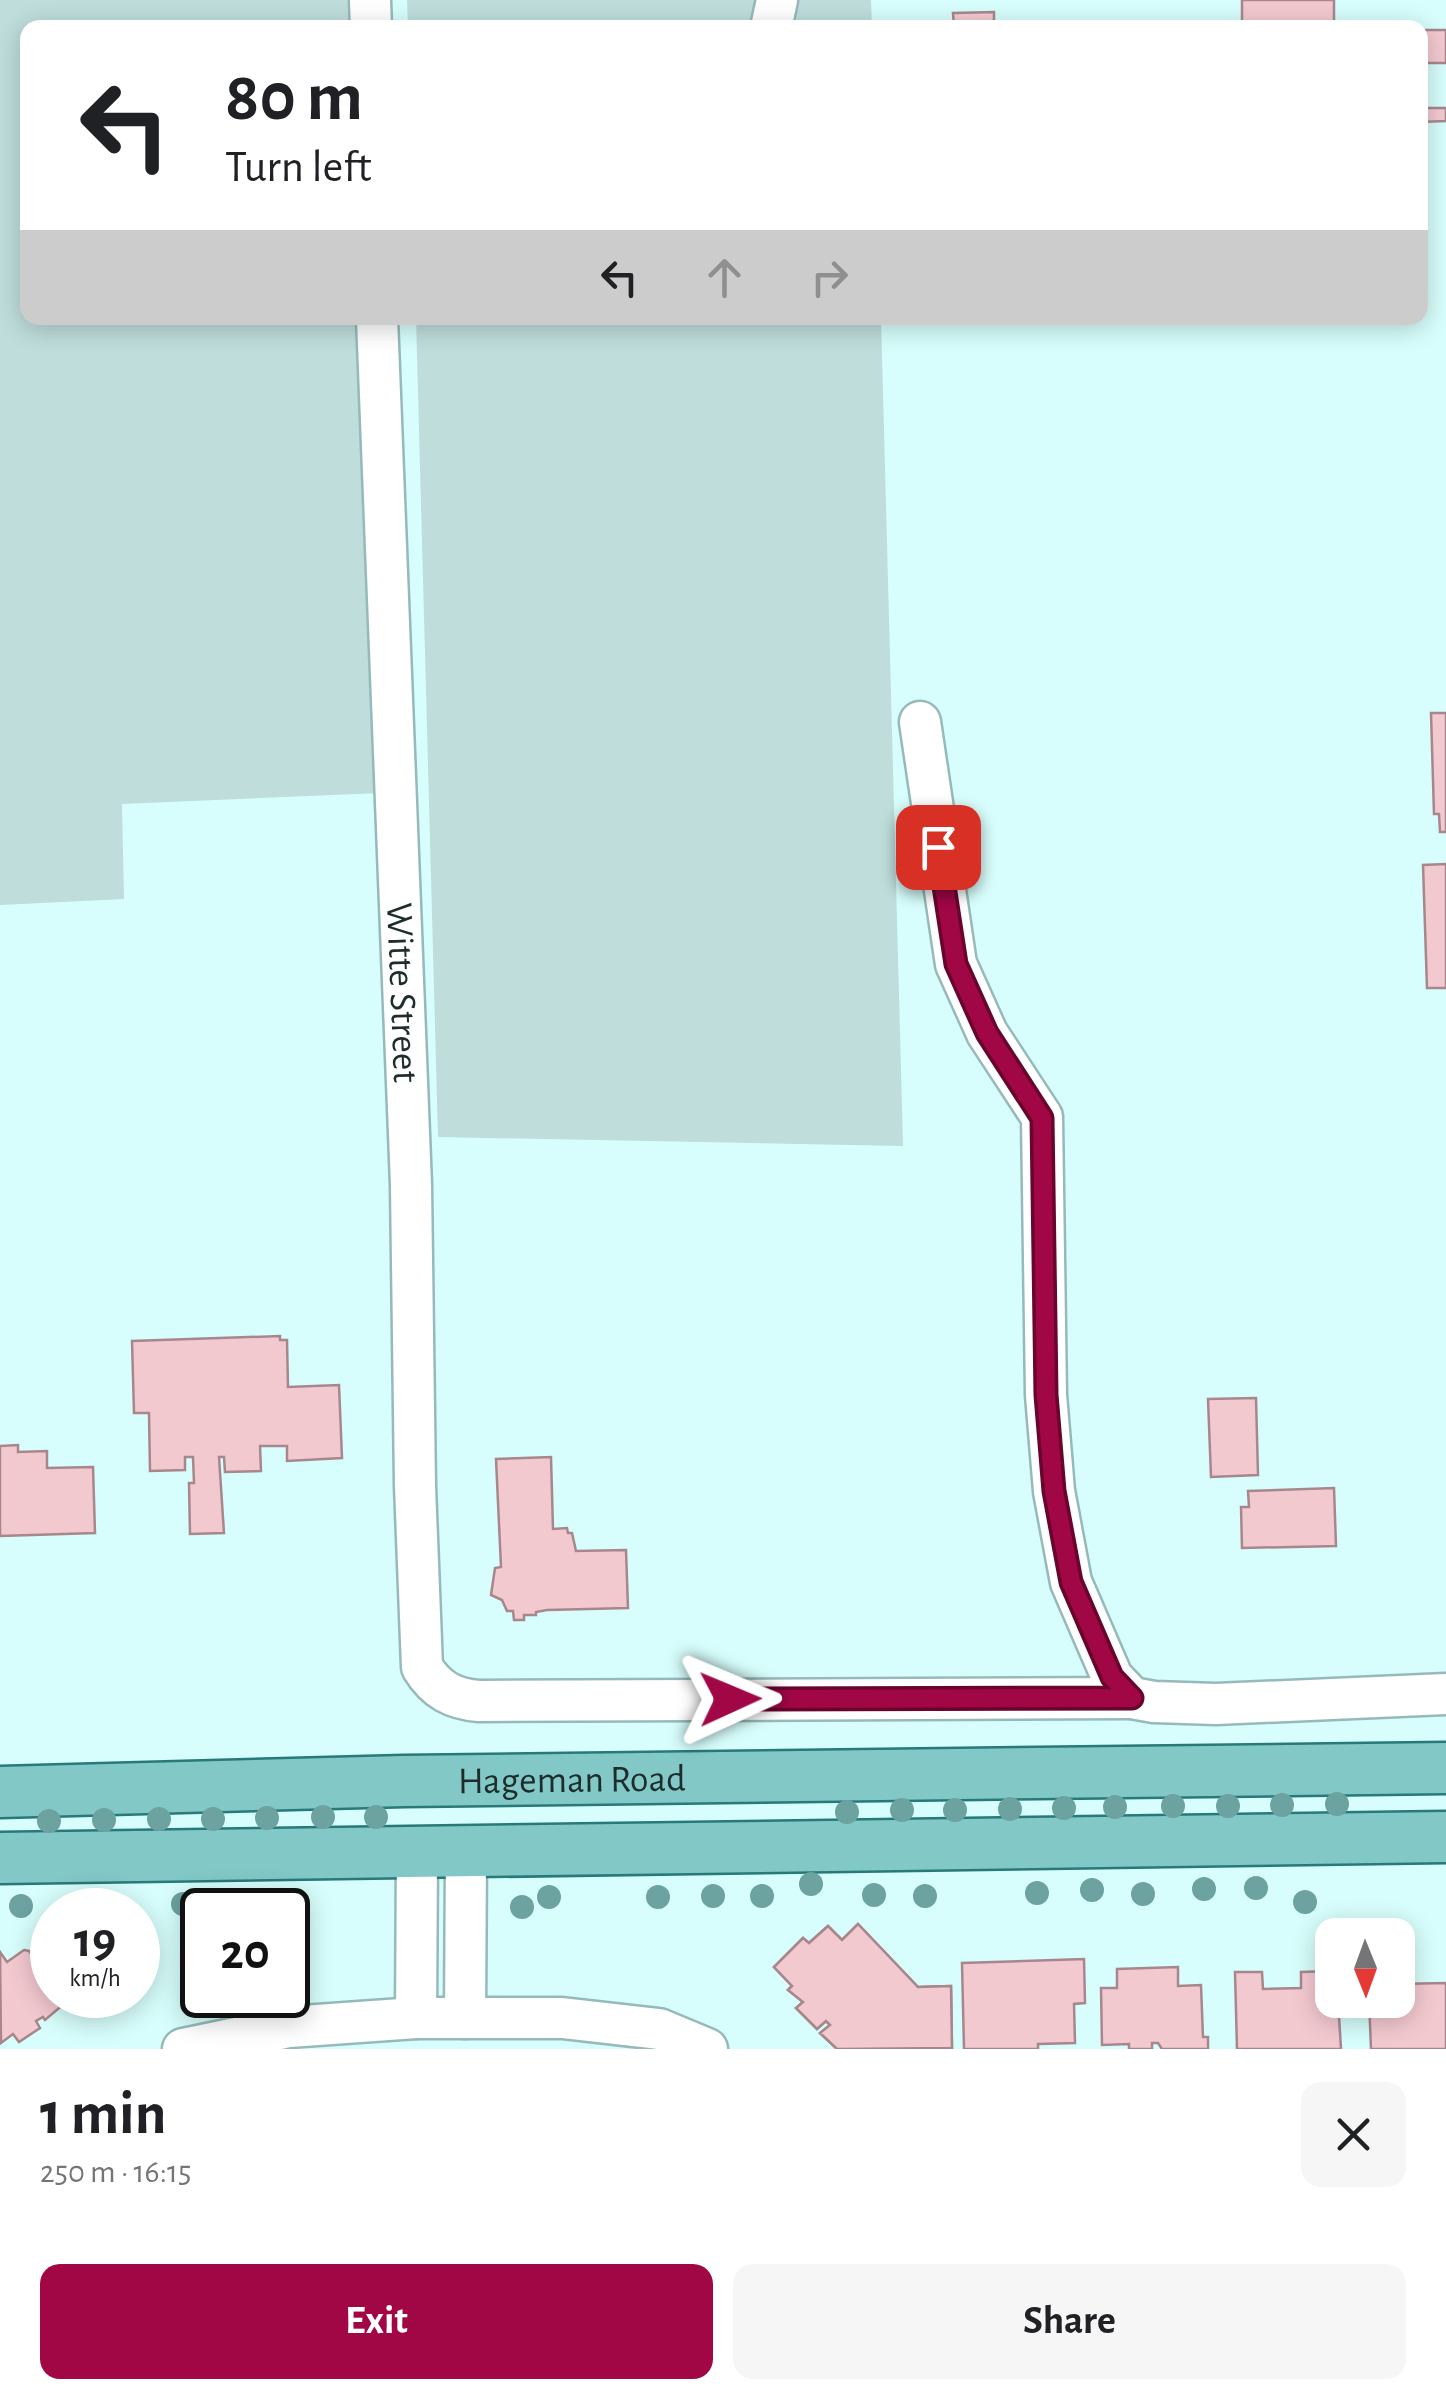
<!DOCTYPE html>
<meta charset="utf-8">
<style>
body{margin:0;font-family:"Alegreya Sans",sans-serif;background:#f6f6f6;color:#202124;height:100vh;display:flex;flex-direction:column;font-size:38px;white-space:nowrap}
*{box-sizing:border-box;margin:0}
p{font-size:32px;color:#757577}
.icon{flex:none;width:55px;height:55px;fill:none;stroke:currentColor;stroke-width:2;stroke-linecap:round;stroke-linejoin:round}
.map{position:relative;height:2049px;overflow:hidden}
.side{display:flex;flex-direction:column;background:#fff;flex:1}
.side>*{flex:none}
.top-card{position:absolute;left:20px;top:20px;width:1408px;height:305px;border-radius:20px;box-shadow:0 5px 25px #0003;background:#fff;color:#202124;overflow:hidden}
.needle{width:65px;rotate:179deg}
.controls{position:absolute;left:1315px;top:1918px;display:grid;gap:20px}
.controls a{display:grid;place-items:center;width:100px;height:100px;border-radius:20px;background:#fff;box-shadow:0 5px 25px #0003;font-size:50px}
.speed{position:absolute;left:30px;top:1888px;display:flex;gap:20px;font-size:50px;font-weight:700;text-align:center}
.speed>*{display:grid;place-content:center;width:130px;height:130px;border-radius:50%;background:#fff;box-shadow:0 5px 25px #0003;line-height:1}
.speed small{font-size:25px;font-weight:400}
.speed .limit{border:5px solid #111;border-radius:15px;background:#fff;color:#111}
.pin{position:absolute;display:grid;place-items:center;width:85px;height:85px;color:#fff;margin:-42px;border-radius:20px;box-shadow:0 5px 15px #0006}
.me{position:absolute;width:110px;margin:-55px;rotate:89deg;stroke-linejoin:round;filter:drop-shadow(0 0 8px #0008)}
.turn{display:flex;align-items:center;gap:35px;height:210px;padding:0 40px;font-size:45px}
.turn .icon{width:130px;height:130px;stroke-width:2.5}
.turn b{display:block;font-size:70px;line-height:85px}
.lanes{display:flex;align-items:center;height:95px;padding:0 40px;background:#0003;justify-content:center;gap:50px;direction:ltr}
.lanes .off{opacity:.35}
.round{display:grid;place-items:center;flex:none;width:105px;height:105px;border-radius:20px;background:#f6f6f6}
.headline{display:flex;align-items:center;justify-content:space-between;height:170px;padding:0 40px}
h1{font-size:60px;font-weight:700;line-height:75px}
.button{display:flex;gap:20px;margin-top:auto;padding:20px 40px}
.button a{flex:1;height:115px;border-radius:20px;background:#a10645;color:#fff;font-size:40px;font-weight:700;line-height:115px;text-align:center}
.button a+a{background:#f6f6f6;color:#202124}
.map>svg:first-child{display:block}
.green{fill:#bedddb}
.building{fill:#f3c9d0;stroke:#a7878c;stroke-width:2.5;fill-rule:evenodd}
.lines{fill:none;stroke-linecap:round;stroke-linejoin:round}
.minor-casing{stroke:#96bab9;stroke-width:45}
.major-casing{stroke:#287979;stroke-width:55}
.minor{stroke:#fff;stroke-width:40}
.major{stroke:#82c8c7;stroke-width:50}
.tree{fill:#6ca2a0}
.route-casing{stroke:#69042d;stroke-width:25}
.route{stroke:#a10645;stroke-width:18}
.labels{text-anchor:middle;stroke-width:10;stroke-linejoin:round;paint-order:stroke}
.street-label{font-size:38px;fill:#1e2c2c;stroke:#fff}
</style>
<div class="map">
<svg width="1446" height="2049" viewBox="0 0 1446 2049">
<rect width="100%" height="100%" fill="#d7fefc"/>
<g class="green">
<path d="M0 0H351L352 27 28 28V318H363L380 793 122 804 124 899 0 905Z"/>
<path d="M407 0H871L872 27H408Z"/>
<path d="M416 318H881L903 1146 438 1137Z"/>
</g>
<g class="building">
<rect x="1242" y="0" width="92" height="28"/>
<path d="M994 12V28H954L953 13Z"/>
<rect x="1420" y="30" width="26" height="33"/>
<path d="M1420 70 1422 108H1446V121L1420 122Z"/>
<path d="M1431 713H1446V832H1440L1439 814H1434Z"/>
<path d="M1446 864V988H1427L1423 865Z"/>
<path d="M280 1336V1340H287L288 1387 339 1385 342 1458 287 1461V1446H260L261 1471 225 1472 224 1457H219L224 1533 190 1534 189 1483H194L193 1457H185V1470L150 1471 149 1413H134L132 1341Z"/>
<path d="M1256 1398 1258 1475 1211 1477 1208 1399Z"/>
<path d="M18 1445V1452L47 1451V1468L93 1467 95 1533 0 1536V1446Z"/>
<path d="M551 1457 553 1529 567 1528 568 1533H572L576 1551 626 1550 628 1608 547 1610 536 1612V1615H524V1620H514L513 1611H507L502 1600 491 1595 495 1568 501 1567 496 1459Z"/>
<path d="M1334 1488 1336 1546 1242 1548 1241 1507H1249L1248 1491Z"/>
<path d="M858 1924 918 1987 951 1986 952 2048 837 2049 820 2033 830 2025 826 2021 817 2029 796 2008 803 2002 788 1990 792 1986 774 1967 803 1938 809 1943 828 1926 842 1940ZM906 1996 908 2046 881 2021Z"/>
<path d="M858 1924 918 1987 951 1986 952 2048 837 2049 820 2033 830 2025 826 2021 817 2029 796 2008 803 2002 788 1990 792 1986 774 1967 803 1938 809 1943 828 1926 842 1940Z"/>
<path d="M24 1950 29 1951 52 1985V1995H59L65 2003 45 2020 43 2017 36 2021 40 2028 19 2042 13 2034 1 2043 0 1952 7 1962Z"/>
<path d="M1084 1959 1085 2003 1074 2004 1075 2043 1038 2044V2049H964L962 1963Z"/>
<path d="M1398 1966 1399 1984 1446 1983V2049H1371L1369 2000H1398Z"/>
<path d="M1178 1967V1986L1201 1985 1203 2037H1208V2049H1162L1158 2043H1152V2049H1129V2044L1102 2045 1101 1988H1117V1969Z"/>
<path d="M1332 1971V2000H1338L1341 2049H1237L1235 1972H1262L1263 1989 1301 1988V1972Z"/>
</g>
<g class="lines">
<g class="minor-casing">
<g id="minor">
<path d="M370 0 371 28"/>
<path d="M771 28 777 0"/>
<path id="s1" d="M377 318 411 1185 415 1486 422 1667C436 1690 453 1699 479 1701L1132 1698"/>
<path d="M920 722 956 964 987 1033 1042 1117 1046 1395 1054 1491 1071 1582 1112 1677 1132 1698 1154 1702 1216 1704 1446 1694"/>
<path d="M416 2018 417 1851"/>
<path d="M465 2018 466 1850"/>
<path d="M183 2049 289 2027 416 2018H562L659 2029 707 2049"/>
</g>
</g>
<g class="major-casing">
<g id="major">
<path id="s2" d="M0 1792 404 1781 1446 1768"/>
<path d="M0 1858 1446 1837"/>
</g>
</g>
<use href="#minor" class="minor"/>
<use href="#major" class="major"/>
</g>
<g class="tree">
<circle cx="1337" cy="1804" r="12"/>
<circle cx="1282" cy="1805" r="12"/>
<circle cx="1173" cy="1806" r="12"/>
<circle cx="1228" cy="1806" r="12"/>
<circle cx="1115" cy="1807" r="12"/>
<circle cx="1064" cy="1808" r="12"/>
<circle cx="1010" cy="1809" r="12"/>
<circle cx="902" cy="1810" r="12"/>
<circle cx="955" cy="1810" r="12"/>
<circle cx="847" cy="1812" r="12"/>
<circle cx="323" cy="1817" r="12"/>
<circle cx="376" cy="1817" r="12"/>
<circle cx="267" cy="1818" r="12"/>
<circle cx="159" cy="1819" r="12"/>
<circle cx="213" cy="1819" r="12"/>
<circle cx="104" cy="1820" r="12"/>
<circle cx="49" cy="1821" r="12"/>
<circle cx="811" cy="1884" r="12"/>
<circle cx="1256" cy="1888" r="12"/>
<circle cx="1204" cy="1889" r="12"/>
<circle cx="1092" cy="1890" r="12"/>
<circle cx="1037" cy="1893" r="12"/>
<circle cx="1143" cy="1894" r="12"/>
<circle cx="874" cy="1895" r="12"/>
<circle cx="713" cy="1896" r="12"/>
<circle cx="762" cy="1896" r="12"/>
<circle cx="925" cy="1896" r="12"/>
<circle cx="549" cy="1897" r="12"/>
<circle cx="658" cy="1897" r="12"/>
<circle cx="1305" cy="1902" r="12"/>
<circle cx="183" cy="1904" r="12"/>
<circle cx="21" cy="1906" r="12"/>
<circle cx="522" cy="1907" r="12"/>
</g>
<g class="lines">
<g class="route-casing">
<path id="route" d="M730 1699 1132 1698 1112 1677 1071 1582 1054 1491 1046 1395 1042 1118 987 1033 956 964 938 847"/>
</g>
<use href="#route" class="route"/>
</g>
<g class="labels">
<g class="street-label">
<text dy="13" stroke="none"><textPath href="#s1" startOffset="675">Witte Street</textPath></text>
<text dy="13" stroke="none"><textPath href="#s2" startOffset="572">Hageman Road</textPath></text>
</g>
</g>
</svg>
<div class="controls">
<a><svg class="needle" viewBox="-14 -14 28 28"><path d="M0-13l5 13h-10z" fill="#e53935"/><path d="M0 13l5-13h-10z" fill="#757577"/></svg></a>
</div>
<div class="speed"><div>19<small>km/h</small></div><div class="limit">20</div></div>
<div class="pin" style="left:938px;top:847px;background:#d93025"><svg class="icon" aria-label="arrive" viewBox="0 0 24 24"><path d="M6 21V4h12l-3 4 3 4H6"/></svg></div>
<svg class="me" style="left:730px;top:1699px" viewBox="-20 -20 40 40"><path d="M0-17L14 15 0 8-14 15z" fill="#a10645" stroke="#fff" stroke-width="4"/></svg>
<div class="top-card">
<div class="turn"><svg class="icon" aria-label="left" viewBox="0 0 24 24"><path d="M17 20v-9H6M10 6l-5 5 5 5"/></svg><div><b>80 m</b>Turn left</div></div>
<div class="lanes"><svg class="icon" aria-label="left" viewBox="0 0 24 24"><path d="M17 20v-9H6M10 6l-5 5 5 5"/></svg><svg class="icon off" aria-label="ahead" viewBox="0 0 24 24"><path d="M12 20V5M6 11l6-6 6 6"/></svg><svg class="icon off" aria-label="right" viewBox="0 0 24 24"><path d="M7 20v-9h11M14 6l5 5-5 5"/></svg></div>
</div>
</div>
<section class="side">
<div class="headline"><div><h1>1 min</h1><p>250 m · 16:15</p></div><a class="round"><svg class="icon" aria-label="close" viewBox="0 0 24 24"><path d="M6 6l12 12M18 6L6 18"/></svg></a></div>
<div class="button"><a>Exit</a><a>Share</a></div>
</section>
